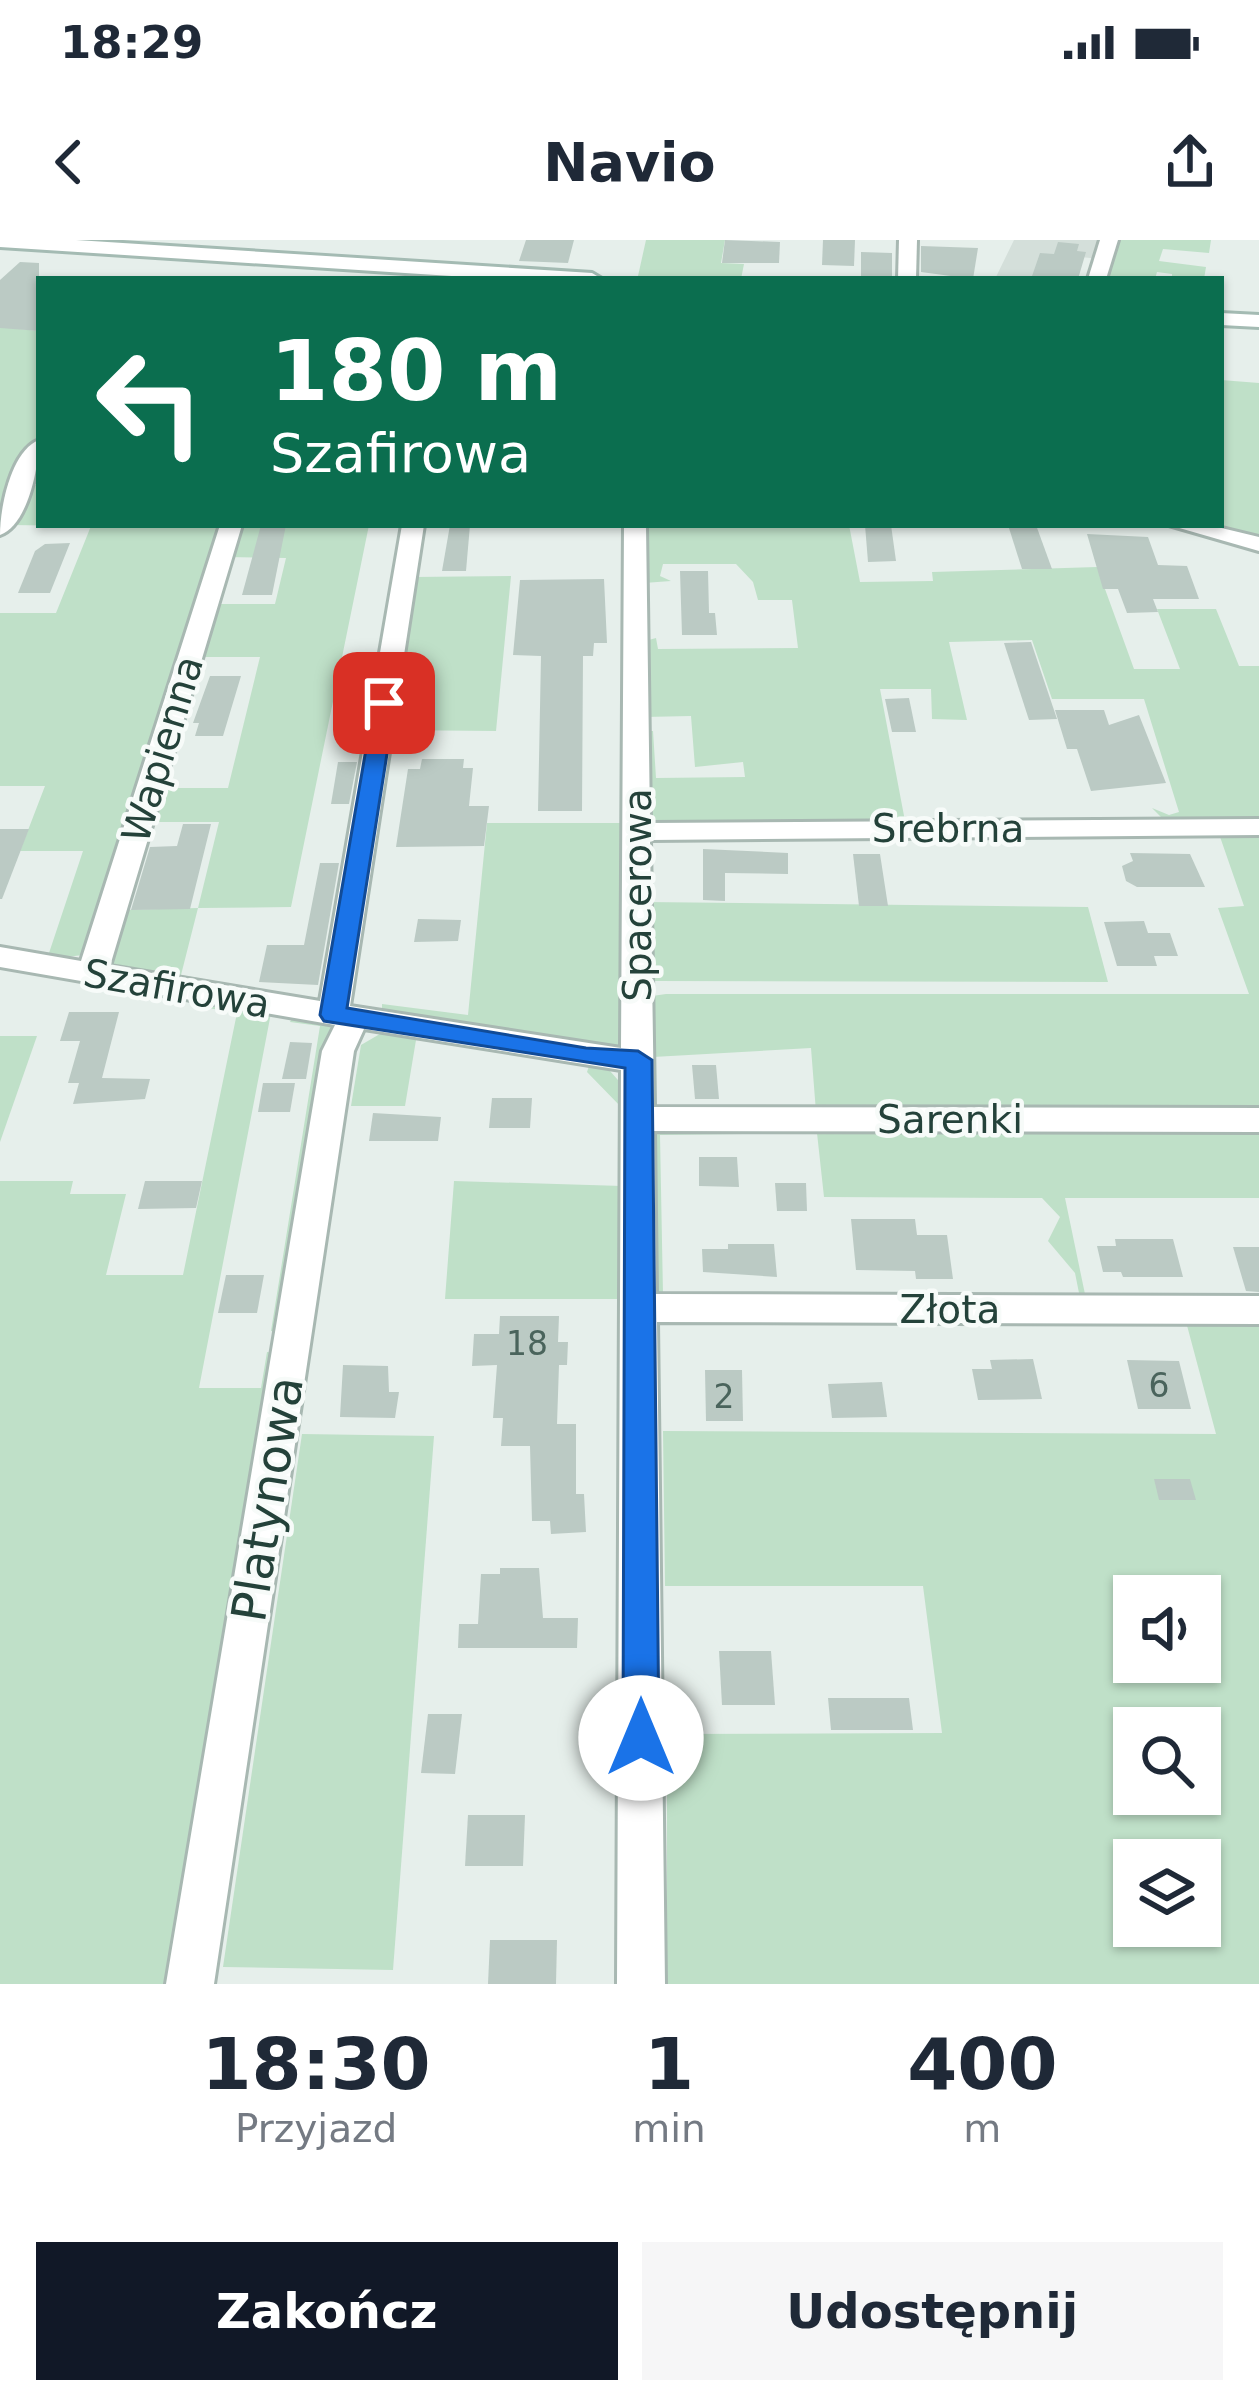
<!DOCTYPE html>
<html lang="pl">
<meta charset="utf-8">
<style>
body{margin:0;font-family:"DejaVu Sans",sans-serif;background:#f6f6f7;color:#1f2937;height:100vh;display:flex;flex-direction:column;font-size:45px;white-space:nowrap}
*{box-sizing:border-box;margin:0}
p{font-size:39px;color:#747a83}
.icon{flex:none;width:66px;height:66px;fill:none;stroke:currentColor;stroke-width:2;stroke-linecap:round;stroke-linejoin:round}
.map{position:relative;height:1744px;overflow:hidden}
.details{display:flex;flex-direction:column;background:#fff;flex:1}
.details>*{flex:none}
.hud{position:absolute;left:36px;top:36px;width:1188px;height:252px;border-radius:0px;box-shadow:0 3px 9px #0004;background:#0b6e4f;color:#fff;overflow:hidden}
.tools{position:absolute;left:1113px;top:1335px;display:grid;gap:24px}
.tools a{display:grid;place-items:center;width:108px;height:108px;border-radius:0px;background:#fff;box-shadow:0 3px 9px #0004;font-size:60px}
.pin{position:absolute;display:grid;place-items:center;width:102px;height:102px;color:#fff;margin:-51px;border-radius:24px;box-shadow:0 6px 18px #0006}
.me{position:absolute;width:132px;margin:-66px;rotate:0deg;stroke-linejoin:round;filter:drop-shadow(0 0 9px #0008)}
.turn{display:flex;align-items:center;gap:42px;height:252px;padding:0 36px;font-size:54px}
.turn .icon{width:156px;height:156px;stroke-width:2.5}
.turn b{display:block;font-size:84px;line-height:102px}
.eta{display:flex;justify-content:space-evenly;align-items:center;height:204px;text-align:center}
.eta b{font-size:72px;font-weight:700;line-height:84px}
.primary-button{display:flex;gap:24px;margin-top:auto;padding:24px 36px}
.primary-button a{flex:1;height:138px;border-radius:0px;background:#111827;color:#fff;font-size:48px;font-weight:700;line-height:138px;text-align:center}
.primary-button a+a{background:#f6f6f7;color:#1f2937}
.status{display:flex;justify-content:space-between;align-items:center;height:84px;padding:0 60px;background:#fff;direction:ltr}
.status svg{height:33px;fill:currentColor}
header{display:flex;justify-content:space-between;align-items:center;height:156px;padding:0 36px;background:#fff;font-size:54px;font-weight:700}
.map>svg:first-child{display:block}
.built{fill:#d4dfda}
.green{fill:#bfe0c8;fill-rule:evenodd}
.building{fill:#bbcac4}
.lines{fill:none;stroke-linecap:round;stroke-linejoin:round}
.minor-casing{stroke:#a8b8b2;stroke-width:6}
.secondary-casing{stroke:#a4bbb3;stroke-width:6}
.minor{fill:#fff;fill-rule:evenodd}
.secondary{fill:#fff;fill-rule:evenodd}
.route{fill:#1a73e8;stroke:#114b97;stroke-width:3}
.labels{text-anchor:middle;stroke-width:9;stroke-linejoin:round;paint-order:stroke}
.number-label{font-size:33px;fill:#4a645c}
.street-label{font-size:39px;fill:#24423a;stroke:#f7fbf9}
.near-street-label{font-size:48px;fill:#24423a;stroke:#f7fbf9}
</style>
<div class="status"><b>18:29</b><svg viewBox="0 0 49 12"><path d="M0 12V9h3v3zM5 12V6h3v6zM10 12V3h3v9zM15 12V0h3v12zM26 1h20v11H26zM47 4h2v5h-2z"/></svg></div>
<header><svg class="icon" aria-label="back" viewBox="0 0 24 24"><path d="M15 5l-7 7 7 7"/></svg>Navio<svg class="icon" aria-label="share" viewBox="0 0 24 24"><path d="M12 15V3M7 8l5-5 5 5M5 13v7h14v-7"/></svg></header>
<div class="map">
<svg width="1259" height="1744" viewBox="0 0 1259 1744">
<rect width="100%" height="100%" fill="#e6efeb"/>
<path class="built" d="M1014 0H1104L1099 19 1081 17 1071 37 1083 39H995Z"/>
<g class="green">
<path d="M646 0H725L721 23 744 24 741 39 638 36Z"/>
<path d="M1115 0H1211L1209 13 1163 9 1159 21 1206 27 1204 39H1172V34L1157 32 1155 39 1105 36Z"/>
<path d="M0 87 39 91V192L0 274Z"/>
<path d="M1221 140 1259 143V300L1195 285H1221Z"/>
<path d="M28 245H39V285H225L201 364H275L286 318 226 317 236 285H369L291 667 198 668 181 735 275 752 106 724 120 670 198 668 219 582H146L156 548H228L260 417H183L83 715 58 718 10 709 49 713 83 611H20L45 546H0V373H56L91 286 9 285Z"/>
<path d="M642 285H849L860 342 933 341 932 332 1097 327 1134 429H1180L1157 369H1216L1239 426H1259V580H1164L1152 568 1169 575 1179 572 1144 459H1052L1032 400 949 402 967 480 932 479 931 449H880L905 581 648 584 644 491H653L656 538 745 537 743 522 695 527 691 476 644 477 645 401 656 398 658 409 798 408 792 360H758L753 342 736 324H663L660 336 671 341 644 343Z"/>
<path d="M511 336 496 491 386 490 413 337Z"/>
<path d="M487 583H627L621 804 612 808 382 776V764L468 775Z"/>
<path d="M1218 591 1259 592V870L816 872 811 808 653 817 652 756 666 754H1249L1218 668 1244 666Z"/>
<path d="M645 662 1088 667 1108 742 655 741 647 739Z"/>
<path d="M206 758 271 773 199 1148H261L267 1112 278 1113 171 1744H0V941H73L70 954H126L106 1035H183L237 773 191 765Z"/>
<path d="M294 774 331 783 333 789 281 1092 271 1091 320 786 290 782Z"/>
<path d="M385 791 414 795 416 800 405 866H351L361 805Z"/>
<path d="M0 796H37L0 902Z"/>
<path d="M589 826 610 831 625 848 627 1059H445L454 941 622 946 623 869 587 832Z"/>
<path d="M663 888H1259V958H1065L1086 1059 1080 1058 1075 1033 1048 1001 1060 977 1042 958 824 957 817 893 660 895 663 1055 654 1051 652 897Z"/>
<path d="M1185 1078 1259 1080V1744H667V1494L942 1493 923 1346H665L663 1191 1216 1194ZM1134 1356H1200V1422H1134ZM1134 1488H1200V1554H1134ZM1134 1620H1200V1686H1134Z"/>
<path d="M302 1194 434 1196 393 1730 223 1727Z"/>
</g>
<g class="building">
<path d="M526 0H574L568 23 519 21Z"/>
<path d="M725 0 780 2 779 23H722Z"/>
<path d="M823 0H855L854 26 822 25Z"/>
<path d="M1058 2 1079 4 1077 11 1086 12 1078 39H1031L1040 13 1054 14Z"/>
<path d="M921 6 978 8 973 39 921 32Z"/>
<path d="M861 12 892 13V39L861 38Z"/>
<path d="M20 22 39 23V91L0 88V40Z"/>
<path d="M261 285H286L272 355H242Z"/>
<path d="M450 285H470L466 331H442Z"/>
<path d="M865 285H891L896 321 868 322Z"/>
<path d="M1008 285H1036L1052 329H1022Z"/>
<path d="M1087 294 1148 297 1158 325 1187 326 1199 359H1153L1158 372 1127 373 1118 349H1103Z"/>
<path d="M70 303 50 353H18L35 311 45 304Z"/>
<path d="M680 331H708L709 373H715L717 395H682Z"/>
<path d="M604 339 607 403H594L593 416H583L582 571H538L541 416 513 415 520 340Z"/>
<path d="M1031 402 1057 479 1029 480 1004 403Z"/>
<path d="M210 436H241L223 496H195L199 483H193Z"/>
<path d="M909 458 916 492H892L885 459Z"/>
<path d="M1055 470H1104L1109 485 1139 475 1166 543 1091 551 1077 509H1067Z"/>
<path d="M422 519H464L463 528H473L469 566H489L484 606 396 607 408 529H420Z"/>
<path d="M338 522H357L349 564H331Z"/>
<path d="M183 584H211L190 669 131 670 150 607 177 606Z"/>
<path d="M0 589H29L2 659H0Z"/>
<path d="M703 609 788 613V634L725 633V661L703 660Z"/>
<path d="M1130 613 1190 614 1205 647H1137L1126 641 1122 626 1133 621Z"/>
<path d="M853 614H880L888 666H859Z"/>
<path d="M320 623H339L318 745 259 742 267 705H304Z"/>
<path d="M418 679 461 680 458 701 414 702Z"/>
<path d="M1144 681 1148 693H1170L1178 716H1154L1157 726H1117L1104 682Z"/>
<path d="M69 772H119L102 838 150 839 145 859 73 864 79 843H68L80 801H60Z"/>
<path d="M290 802 312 803 306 839H282Z"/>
<path d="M692 825H716L719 859H695Z"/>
<path d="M263 843H295L290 872H258Z"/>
<path d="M492 858H532L530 888H489Z"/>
<path d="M373 873 441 877 438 901H369Z"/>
<path d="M699 917H737L739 947 699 946Z"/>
<path d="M145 941H202L196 968 138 969Z"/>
<path d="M775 943H806L807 971H777Z"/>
<path d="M851 979H915L917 995H947L953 1039H916L915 1031 856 1030Z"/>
<path d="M1115 999H1173L1183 1037H1123L1121 1032H1103L1097 1006H1116Z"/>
<path d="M728 1004H774L777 1037 703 1032 702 1009H728Z"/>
<path d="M1233 1007H1259V1052L1246 1051Z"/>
<path d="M226 1035H264L257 1073H218Z"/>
<path d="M500 1076H559L558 1102H568L567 1125H559L557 1184H576V1254H584L586 1292 551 1294 550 1281H532L530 1206H501L503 1178H493L497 1125 472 1126 474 1094H499Z"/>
<path d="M1033 1119 1042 1159 978 1160 972 1129H992L990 1120Z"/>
<path d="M1127 1120 1179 1121 1191 1169H1138Z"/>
<path d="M343 1125 388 1126 389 1152H399L395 1178 340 1177Z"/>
<path d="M705 1130H742L743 1181H706Z"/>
<path d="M882 1142 887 1177 832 1178 828 1144Z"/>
<path d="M1154 1239H1190L1196 1260H1159Z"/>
<path d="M500 1328H539L543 1378H578L577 1408H458L459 1384H478L481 1334H500Z"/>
<path d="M719 1411H771L775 1465H722Z"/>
<path d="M828 1458H909L913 1490H831Z"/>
<path d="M428 1474H462L455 1534 421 1533Z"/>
<path d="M468 1575H525L523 1626H465Z"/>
<path d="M490 1700H557L556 1744H488Z"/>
</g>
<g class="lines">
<g class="minor-casing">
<g id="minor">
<path d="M899 0H917L916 39H898Z"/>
<path d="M1100 0H1118L1106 39H1088Z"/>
<path d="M39 200C39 226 28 285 0 295 0 267 11 211 39 200Z"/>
<path d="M220 285H242L110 726 320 761 402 285H424L350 766 621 808 624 285H646L650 583 1259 579V595L650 600 654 867 1259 868V892L654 891 656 1054 1259 1056V1084L657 1082 665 1744H617L621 830 364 789 354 811 214 1744H166L322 811 335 785 0 727V707L81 721Z"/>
<path d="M1169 285H1209L1259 297V311Z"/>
</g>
</g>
<g class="secondary-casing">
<g id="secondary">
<path d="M0 0H76L592 33 602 39H498L0 7Z"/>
<path d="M1221 73 1259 75V87L1221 85Z"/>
</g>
</g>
<use href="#minor" class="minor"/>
<use href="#secondary" class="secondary"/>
</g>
<path class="route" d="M384 457 395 463 347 768 586 808 638 811 652 820 659 1498 654 1510 641 1515 628 1510 623 1498 625 828 324 781 320 775 374 463Z"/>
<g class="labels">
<g class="number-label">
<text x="527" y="1115">18</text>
<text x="1159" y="1157">6</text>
<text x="724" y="1168">2</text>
</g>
<g class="street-label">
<text transform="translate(162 509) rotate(-73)" y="14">Wapienna</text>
<text x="948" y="602">Srebrna</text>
<text transform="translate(637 655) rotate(-90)" y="14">Spacerowa</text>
<text transform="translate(177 748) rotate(10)" y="14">Szafirowa</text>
<text x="950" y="893">Sarenki</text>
<text x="950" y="1083">Złota</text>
</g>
<g class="near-street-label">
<text transform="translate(267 1259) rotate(-81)" y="17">Platynowa</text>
</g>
</g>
</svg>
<div class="tools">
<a><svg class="icon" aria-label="sound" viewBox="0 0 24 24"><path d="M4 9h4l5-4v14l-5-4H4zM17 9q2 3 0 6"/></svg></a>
<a><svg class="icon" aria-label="search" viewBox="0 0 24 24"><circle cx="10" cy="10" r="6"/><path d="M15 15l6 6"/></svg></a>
<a><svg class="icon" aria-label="layers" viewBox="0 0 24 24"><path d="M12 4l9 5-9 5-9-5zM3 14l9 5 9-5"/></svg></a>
</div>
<div class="pin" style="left:384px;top:463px;background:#d93025"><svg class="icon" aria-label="arrive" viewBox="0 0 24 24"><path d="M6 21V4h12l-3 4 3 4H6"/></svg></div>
<svg class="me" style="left:641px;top:1498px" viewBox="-20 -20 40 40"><circle r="19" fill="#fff"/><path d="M0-13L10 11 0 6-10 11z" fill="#1a73e8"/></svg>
<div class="hud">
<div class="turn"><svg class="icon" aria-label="left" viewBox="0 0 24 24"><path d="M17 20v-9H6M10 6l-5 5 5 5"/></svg><div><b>180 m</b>Szafirowa</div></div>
</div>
</div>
<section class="details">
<div class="eta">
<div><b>18:30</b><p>Przyjazd</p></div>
<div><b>1</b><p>min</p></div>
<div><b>400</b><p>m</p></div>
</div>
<div class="primary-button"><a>Zakończ</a><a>Udostępnij</a></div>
</section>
